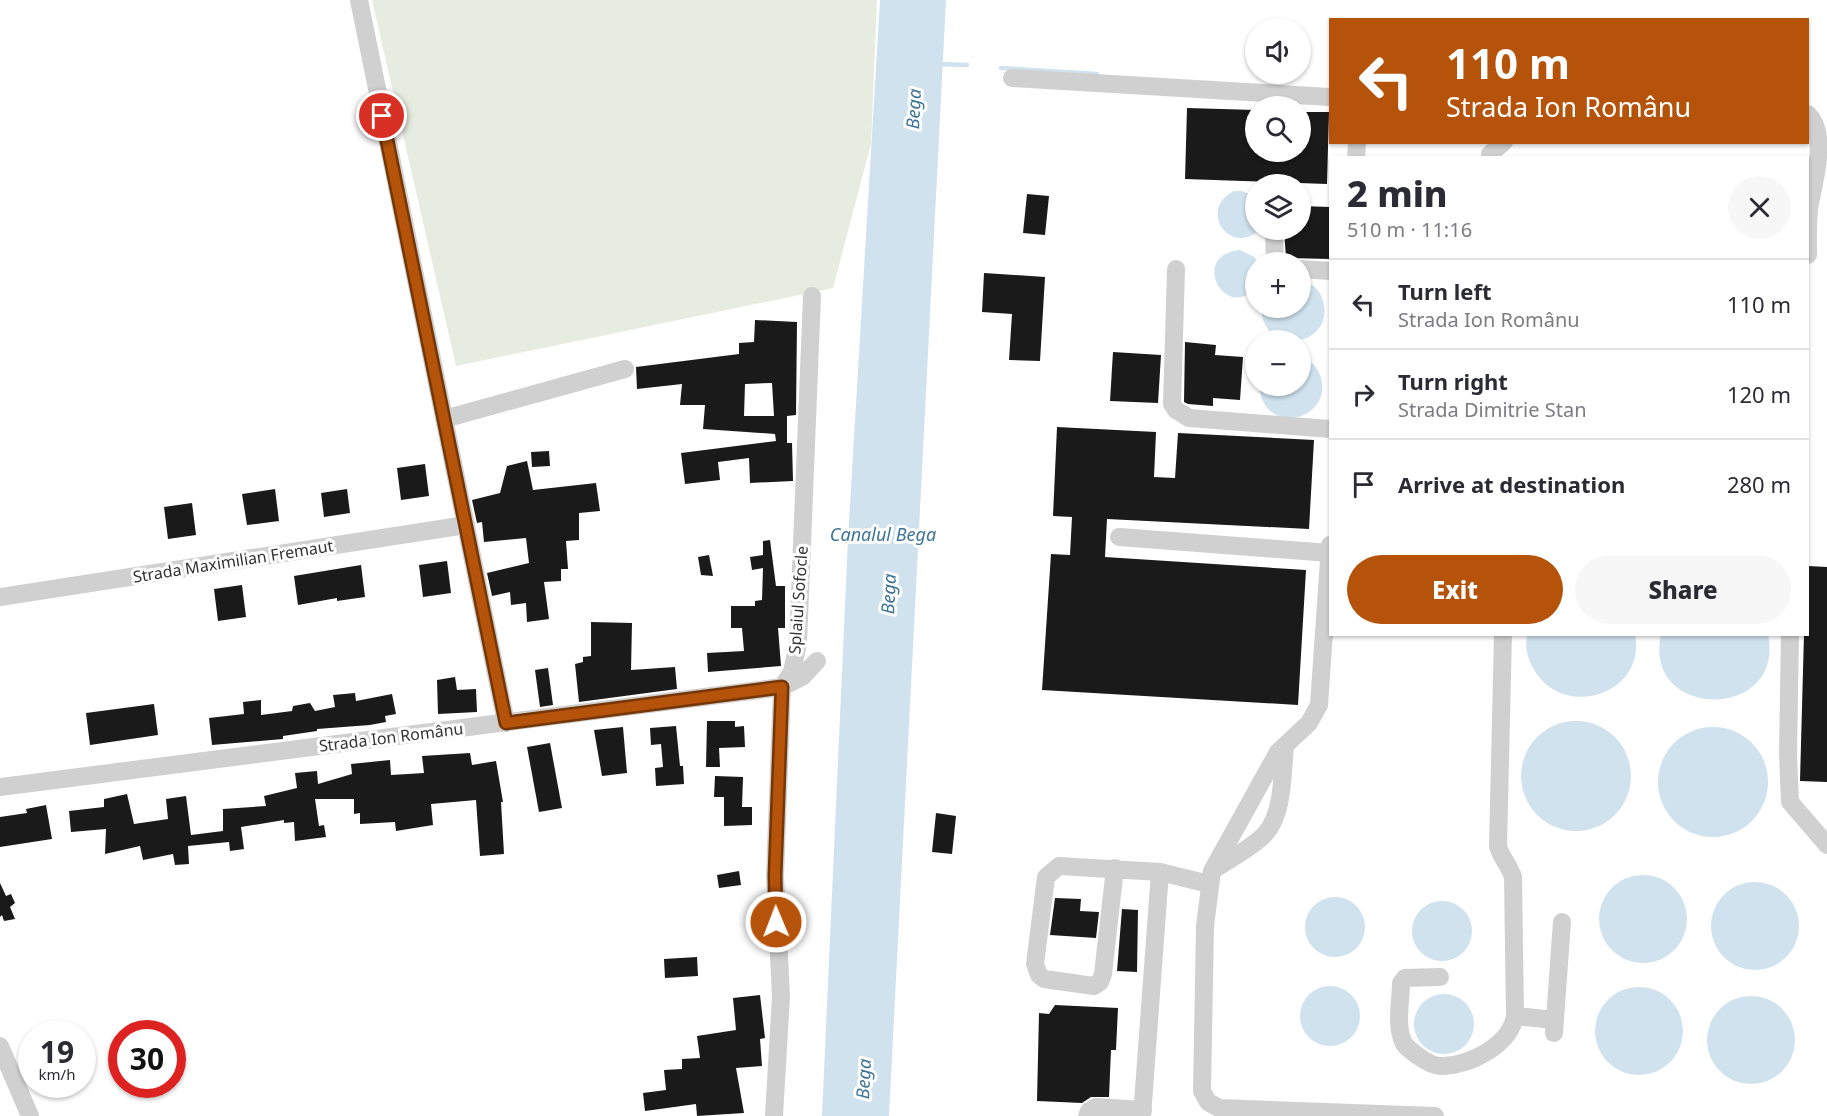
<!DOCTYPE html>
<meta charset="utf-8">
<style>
body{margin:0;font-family:"Noto Sans",sans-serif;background:#f7f7f7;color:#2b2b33;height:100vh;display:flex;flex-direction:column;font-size:22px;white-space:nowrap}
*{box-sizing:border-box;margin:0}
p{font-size:20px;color:#7c7c81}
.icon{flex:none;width:33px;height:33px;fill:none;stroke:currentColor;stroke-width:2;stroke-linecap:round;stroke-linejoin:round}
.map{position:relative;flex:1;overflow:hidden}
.drawer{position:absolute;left:1329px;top:156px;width:480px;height:480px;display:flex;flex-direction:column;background:#fff;border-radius:0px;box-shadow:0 2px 4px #0004}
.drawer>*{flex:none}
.hud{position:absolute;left:1329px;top:18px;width:480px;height:126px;border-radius:0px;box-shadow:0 2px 4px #0004;background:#b45309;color:#fff;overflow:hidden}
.fabs{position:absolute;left:1245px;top:18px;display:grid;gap:12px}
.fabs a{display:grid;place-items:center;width:66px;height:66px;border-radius:50%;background:#fff;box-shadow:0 2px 4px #0004;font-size:30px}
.speed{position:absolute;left:18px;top:1020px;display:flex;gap:12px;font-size:30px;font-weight:700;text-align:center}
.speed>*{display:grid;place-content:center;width:78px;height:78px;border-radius:50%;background:#fff;box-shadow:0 2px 4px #0004;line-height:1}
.speed small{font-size:15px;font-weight:400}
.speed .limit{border:9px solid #d22;background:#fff;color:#111}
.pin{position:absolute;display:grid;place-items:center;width:51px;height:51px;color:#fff;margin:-26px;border:3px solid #fff;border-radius:50%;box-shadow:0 2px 6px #0007}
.me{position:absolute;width:66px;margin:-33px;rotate:359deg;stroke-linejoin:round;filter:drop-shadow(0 0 4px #0008)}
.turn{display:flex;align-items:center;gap:21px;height:126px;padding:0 18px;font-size:27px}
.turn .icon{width:78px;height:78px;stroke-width:2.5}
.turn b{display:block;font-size:42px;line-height:51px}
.round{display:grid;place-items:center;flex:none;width:63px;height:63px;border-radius:32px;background:#f7f7f7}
.summary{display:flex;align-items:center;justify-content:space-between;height:102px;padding:0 18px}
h1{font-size:36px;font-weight:800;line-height:45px}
.primary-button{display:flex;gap:12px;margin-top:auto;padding:12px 18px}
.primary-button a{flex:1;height:69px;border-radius:36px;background:#b45309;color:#fff;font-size:24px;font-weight:800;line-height:69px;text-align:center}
.primary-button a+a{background:#f7f7f7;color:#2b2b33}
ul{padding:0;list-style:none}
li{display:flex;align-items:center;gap:18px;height:90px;padding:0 18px;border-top:2px solid #e1e1e2}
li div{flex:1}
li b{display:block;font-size:22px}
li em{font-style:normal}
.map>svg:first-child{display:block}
.green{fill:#e6ecdf}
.water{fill:#cfe2ee}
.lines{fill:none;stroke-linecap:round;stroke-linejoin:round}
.stream{stroke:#cfe2ee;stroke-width:4.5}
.building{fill:#1a1a1a;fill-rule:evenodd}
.minor{stroke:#d0d0d0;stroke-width:18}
.route-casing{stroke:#753606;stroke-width:15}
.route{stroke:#b45309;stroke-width:10}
.labels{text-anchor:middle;stroke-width:6;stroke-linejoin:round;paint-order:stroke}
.street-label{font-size:16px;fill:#333;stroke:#fff}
.water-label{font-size:18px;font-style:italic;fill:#3f7597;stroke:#fff}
</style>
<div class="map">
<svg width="1827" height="1116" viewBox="0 0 1827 1116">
<rect width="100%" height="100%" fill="#fff"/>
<path class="green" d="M372 0H877L871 144 833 288 456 366Z"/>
<g class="water">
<path d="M880 0H946L889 1116H822L848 539Z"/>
<path d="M1234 191H1242L1255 196 1256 230H1259C1230 257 1197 209 1234 191Z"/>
<path d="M1239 250 1253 256 1258 262H1256L1255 289C1224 320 1190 256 1239 250Z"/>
<path d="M1301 279C1311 283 1320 289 1323 301 1336 345 1264 360 1261 308H1300Z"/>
<path d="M1301 356C1309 359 1317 366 1320 375 1336 419 1264 439 1259 386H1300Z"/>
<path d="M1635 634C1647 696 1560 722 1532 666 1527 657 1525 645 1527 635Z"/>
<path d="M1768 634C1786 722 1642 720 1661 635Z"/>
<circle cx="1576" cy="776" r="55"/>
<circle cx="1713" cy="782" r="55"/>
<circle cx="1643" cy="919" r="44"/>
<circle cx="1755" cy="926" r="44"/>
<circle cx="1335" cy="927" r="30"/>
<circle cx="1442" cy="931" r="30"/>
<circle cx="1330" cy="1016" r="30"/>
<circle cx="1639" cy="1031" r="44"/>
<circle cx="1444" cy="1024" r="30"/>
<circle cx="1751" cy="1040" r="44"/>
</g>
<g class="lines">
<g class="stream">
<path d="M937 64 967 65"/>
<path d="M1001 68 1097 74"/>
</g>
</g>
<g class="building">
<path d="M1187 108 1256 110V152H1300V112H1329L1327 184 1185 179Z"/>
<path d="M1027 194 1049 196 1045 235 1023 233Z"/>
<path d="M1300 206 1330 207V259L1286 258 1284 230H1300Z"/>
<path d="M984 273 1045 277 1040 361 1009 360 1012 314 982 312Z"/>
<path d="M755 320 797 322 796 415 787 416V443H792L793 481 750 483 749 458 718 462 720 480 685 484 681 453 776 441 775 434 703 429 705 405H680L682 384 637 389 636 367 739 354V343L754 342ZM772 383 774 416H744L745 384Z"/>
<path d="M1185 342 1216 345 1215 355 1243 357 1240 400 1213 398V406L1188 404 1184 402Z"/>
<path d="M1113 352 1161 355 1158 403 1110 401Z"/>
<path d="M1057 427 1156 432 1154 477 1175 478 1178 433 1314 440 1309 529 1107 519 1105 557 1306 570 1298 705 1042 690 1051 554 1070 555 1072 517 1053 516Z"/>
<path d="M549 451 550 466 532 467 531 452Z"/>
<path d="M527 461 533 490 596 483 600 511 579 513V540L566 541 568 569H561V581L544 582 549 619 527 622 526 603 511 605 510 592 492 596 487 573 529 563 526 538 484 542 482 522 477 523 472 500 500 493 507 466Z"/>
<path d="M425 464 429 496 401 500 397 468Z"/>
<path d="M275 489 279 521 247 525 242 494Z"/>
<path d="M347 489 350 513 324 517 321 493Z"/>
<path d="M192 503 196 535 168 539 164 507Z"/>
<path d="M770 540 776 586H785V628H778L781 666 708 672 707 653 744 651 742 628H731V606H755V601L762 600 763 568 752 570 750 557 763 555V541Z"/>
<path d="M709 555 713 576 701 575 698 557Z"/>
<path d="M447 561 451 593 423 597 419 565Z"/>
<path d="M361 565 365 597 337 601V598L298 605 294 576Z"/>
<path d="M1808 566 1827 567V782L1800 781 1804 634H1808Z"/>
<path d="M242 585 246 617 218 621 214 589Z"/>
<path d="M591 622 632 623 631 670 675 667 677 689 579 702 575 664 583 662V657L591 656Z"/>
<path d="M548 668 553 705 540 707 535 670Z"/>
<path d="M455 677 457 690 476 689 477 712 438 714 437 680Z"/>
<path d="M355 693 356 701 392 694 396 714 385 716 386 722 370 725 317 729V731L283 736V739L212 745 209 718 244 714 243 702 261 700V715L292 711 293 706 310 703 315 711 335 707 333 695Z"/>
<path d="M154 704 158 735 90 745 86 713Z"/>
<path d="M707 721H735V727L744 726 745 747 719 748 720 767H706Z"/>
<path d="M676 726 680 766H683L684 784 656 786 655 768 663 767 661 744 651 745 650 728Z"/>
<path d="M623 727 627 773 602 776 594 730Z"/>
<path d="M550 743 562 808 539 812 527 747Z"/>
<path d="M470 753 472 765 496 761 503 802H501L504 854 480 856 476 800 431 804 433 825 396 831 395 822 360 824V813L354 814V799H315L319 826 324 825 326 837 295 841 294 822 284 823V820L241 827 244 849 230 851 229 842 188 846 189 864 175 865 173 854 143 860 140 846 105 854 106 829 71 832 69 811 104 807V799L127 794 134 824 168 819 166 799 186 796 191 835 223 831V809L266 806 264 796 297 788 295 773 317 771 318 784 352 774 351 764 390 760 391 775 424 773 422 756Z"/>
<path d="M715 776 743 777 742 807H752V825L724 826V797H714Z"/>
<path d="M46 805 52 839 0 847V817L27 813 26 809Z"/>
<path d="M936 813 956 816 952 854 932 852Z"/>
<path d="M739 871 741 885 719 888 717 875Z"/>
<path d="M0 883 6 896 11 894 15 903 10 907 15 919 4 921 2 915 0 917Z"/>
<path d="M1055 898 1081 899 1080 911 1099 912 1096 938 1050 935Z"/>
<path d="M1122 909 1138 910 1137 972 1117 971Z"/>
<path d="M697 957 698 976 665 978 664 959Z"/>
<path d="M760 995 765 1038 760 1039 762 1066 736 1068 744 1113 697 1116 696 1104 645 1111 643 1093 666 1090 664 1070 682 1069V1059L700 1058 697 1036 736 1030 733 998Z"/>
<path d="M1055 1005 1118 1008 1116 1050H1111L1109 1097H1091L1082 1103 1037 1101 1039 1013 1049 1014Z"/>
</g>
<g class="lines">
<g class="minor">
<path d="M359 0 506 723"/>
<path d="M1012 78 1330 97"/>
<path d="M1808 114C1827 133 1816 174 1810 203 1807 219 1808 238 1808 255"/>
<path d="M1356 158 1357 142"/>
<path d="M1490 158V154L1504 142"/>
<path d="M1274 233 1275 262"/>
<path d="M1176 269 1172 404 1176 410 1189 418 1330 429"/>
<path d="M1300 269 1330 271"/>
<path d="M444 419 625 369"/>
<path d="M1119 537 1330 553"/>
<path d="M1330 545 1319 705 1309 723 1278 752 1212 871 1205 926 1202 1091 1208 1102 1219 1108 1435 1116"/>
<path d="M0 597 466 525"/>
<path d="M1790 634 1788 754 1790 802 1827 845"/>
<path d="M0 787 782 687 802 677 817 661"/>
<path d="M1115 868 1103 974 1100 982 1094 986 1044 979 1039 975 1035 964 1046 877 1059 866 1160 872 1209 884"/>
<path d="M1215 869C1231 858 1252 848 1265 834 1284 813 1282 773 1285 747"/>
<path d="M1440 977 1405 978 1401 983C1401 1000 1396 1022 1402 1039 1404 1047 1412 1051 1418 1056 1425 1061 1435 1067 1443 1066 1471 1065 1510 1045 1515 1016L1513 877C1509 864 1501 858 1498 846L1503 634"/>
<path d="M1515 1016 1555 1020"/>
<path d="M1554 1033 1562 922"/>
<path d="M0 1046 30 1116"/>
<path d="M774 1116 781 996 775 876 782 687 792 672 798 643 812 296"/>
<path d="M1087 1116 1089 1111 1096 1107 1143 1110"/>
<path d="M1142 1116 1160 872"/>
</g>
</g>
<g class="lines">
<g class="route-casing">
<path id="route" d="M382 116 506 723 782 687 775 876 776 922"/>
</g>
<use href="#route" class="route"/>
</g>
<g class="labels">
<g class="street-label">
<text transform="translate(233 561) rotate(-9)" y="6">Strada Maximilian Fremaut</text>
<text transform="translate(798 600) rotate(-86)" y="6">Splaiul Sofocle</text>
<text transform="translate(391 737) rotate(-7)" y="6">Strada Ion Românu</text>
</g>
<g class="water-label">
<text transform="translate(914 109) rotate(-87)" y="6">Bega</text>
<text x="883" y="541">Canalul Bega</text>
<text transform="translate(889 594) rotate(-87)" y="6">Bega</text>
<text transform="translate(864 1079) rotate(-87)" y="6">Bega</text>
</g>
</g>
</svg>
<div class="fabs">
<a><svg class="icon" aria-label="sound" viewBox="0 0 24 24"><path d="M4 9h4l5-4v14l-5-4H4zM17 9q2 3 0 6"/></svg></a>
<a><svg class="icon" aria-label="search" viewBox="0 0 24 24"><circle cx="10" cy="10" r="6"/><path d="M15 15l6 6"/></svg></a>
<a><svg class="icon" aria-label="layers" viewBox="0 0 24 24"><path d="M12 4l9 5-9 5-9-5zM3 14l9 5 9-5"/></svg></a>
<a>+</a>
<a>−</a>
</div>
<div class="speed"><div>19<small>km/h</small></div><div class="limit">30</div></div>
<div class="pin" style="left:382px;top:116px;background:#d93025"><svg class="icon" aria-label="arrive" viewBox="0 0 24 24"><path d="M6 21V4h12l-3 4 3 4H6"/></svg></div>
<svg class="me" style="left:776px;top:922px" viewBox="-20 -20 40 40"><circle r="17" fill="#b45309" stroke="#fff" stroke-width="3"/><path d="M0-11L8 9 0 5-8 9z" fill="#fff"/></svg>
<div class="hud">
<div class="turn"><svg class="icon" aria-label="left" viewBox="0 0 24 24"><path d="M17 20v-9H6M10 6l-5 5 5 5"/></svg><div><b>110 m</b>Strada Ion Românu</div></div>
</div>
<section class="drawer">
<div class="summary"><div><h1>2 min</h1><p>510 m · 11:16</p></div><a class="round"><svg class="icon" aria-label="close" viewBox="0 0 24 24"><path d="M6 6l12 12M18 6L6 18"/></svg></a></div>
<ul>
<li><svg class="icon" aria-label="left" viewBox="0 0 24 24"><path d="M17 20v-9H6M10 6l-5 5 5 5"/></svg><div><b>Turn left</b><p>Strada Ion Românu</p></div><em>110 m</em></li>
<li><svg class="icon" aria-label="right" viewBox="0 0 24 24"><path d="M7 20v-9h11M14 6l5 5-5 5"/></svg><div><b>Turn right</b><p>Strada Dimitrie Stan</p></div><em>120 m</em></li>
<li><svg class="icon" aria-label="arrive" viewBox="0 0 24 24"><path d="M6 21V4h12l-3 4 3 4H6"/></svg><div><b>Arrive at destination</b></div><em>280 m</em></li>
</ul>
<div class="primary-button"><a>Exit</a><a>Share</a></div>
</section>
</div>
